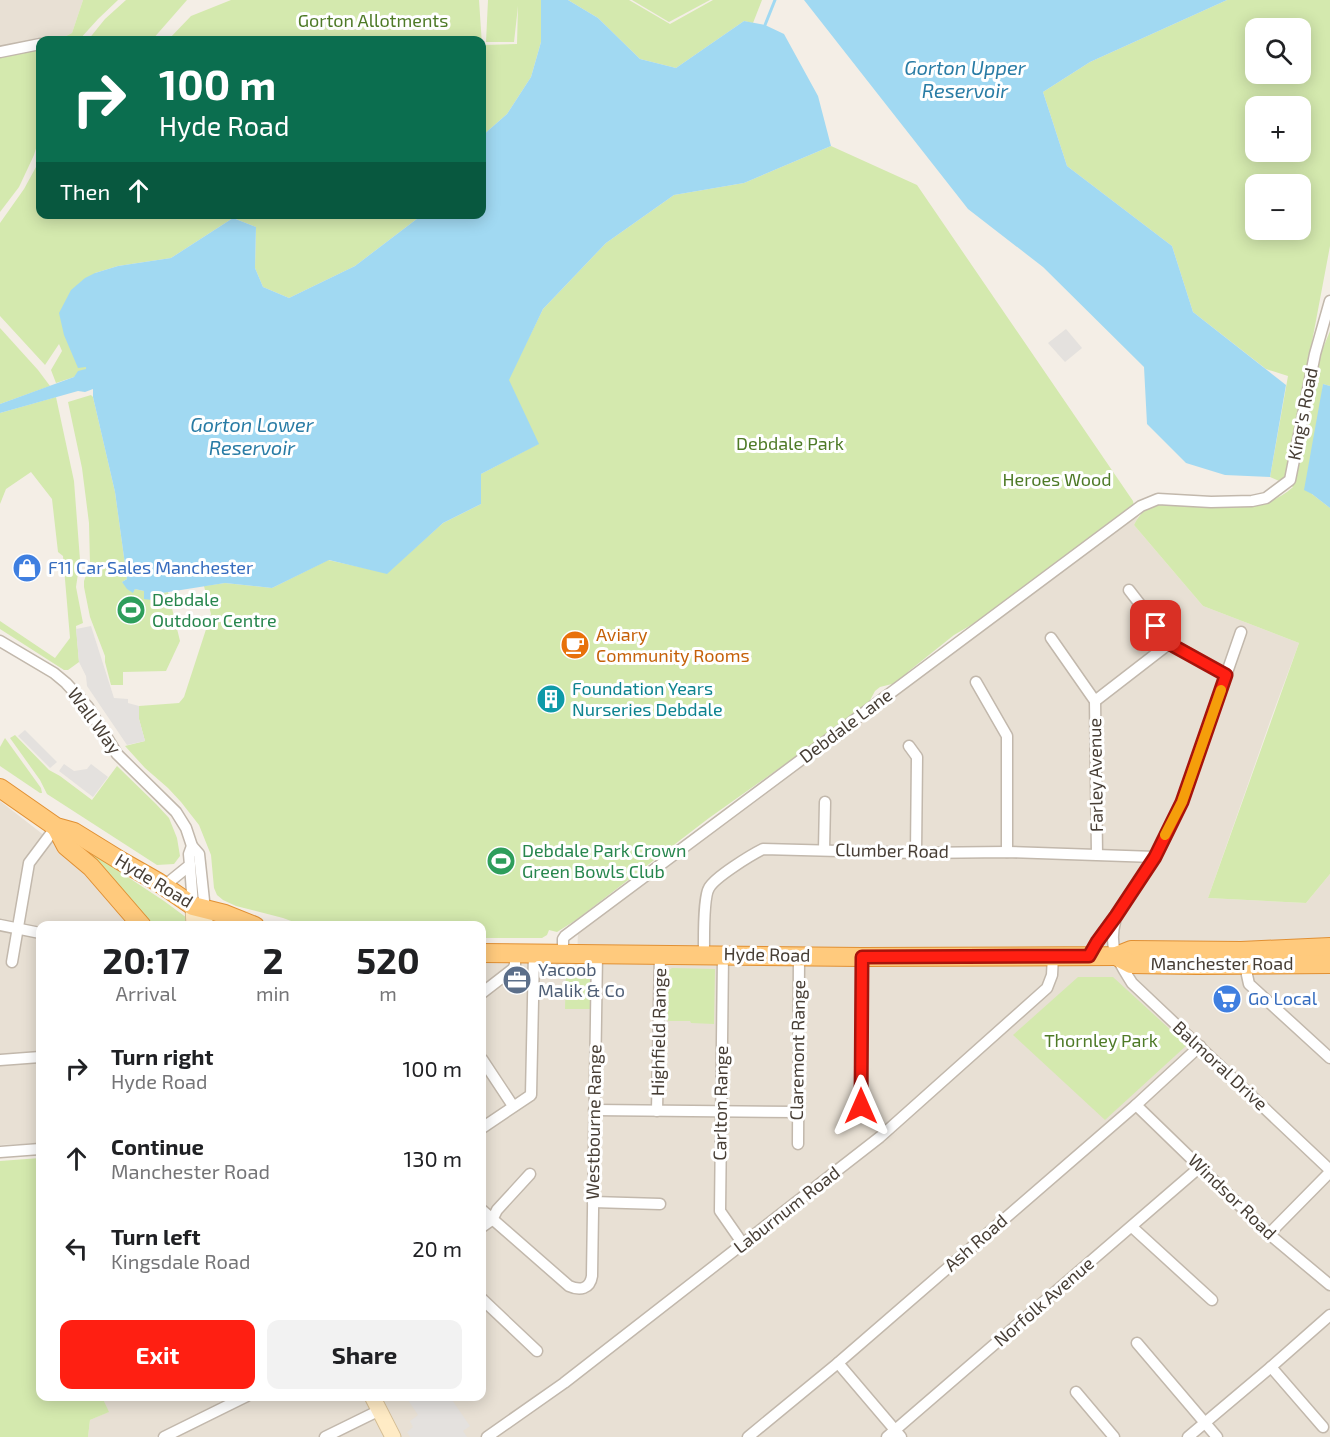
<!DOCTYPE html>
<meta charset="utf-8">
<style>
body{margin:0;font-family:"Exo 2",sans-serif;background:#f2f2f2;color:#202124;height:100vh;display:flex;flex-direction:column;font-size:22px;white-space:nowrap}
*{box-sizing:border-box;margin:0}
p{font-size:20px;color:#757577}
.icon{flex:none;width:33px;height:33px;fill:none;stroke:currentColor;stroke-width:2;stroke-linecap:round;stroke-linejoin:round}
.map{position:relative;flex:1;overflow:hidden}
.panel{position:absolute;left:36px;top:921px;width:450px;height:480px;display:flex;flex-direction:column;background:#fff;border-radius:12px;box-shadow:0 3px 15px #0003}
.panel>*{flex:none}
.banner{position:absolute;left:36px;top:36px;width:450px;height:183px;border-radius:12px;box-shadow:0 3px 15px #0003;background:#0b6e4f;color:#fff;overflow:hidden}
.tools{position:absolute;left:1245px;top:18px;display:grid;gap:12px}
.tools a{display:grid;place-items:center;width:66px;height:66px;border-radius:12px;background:#fff;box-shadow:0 3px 15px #0003;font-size:30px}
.pin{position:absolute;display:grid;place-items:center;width:51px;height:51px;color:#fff;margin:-26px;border-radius:12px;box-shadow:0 3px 9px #0006}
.me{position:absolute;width:66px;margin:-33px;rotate:0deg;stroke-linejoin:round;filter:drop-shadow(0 0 4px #0008)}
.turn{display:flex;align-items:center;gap:21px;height:126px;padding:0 24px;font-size:27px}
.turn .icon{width:78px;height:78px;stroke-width:2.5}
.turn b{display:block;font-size:42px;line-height:51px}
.then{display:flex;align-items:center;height:57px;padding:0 24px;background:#0003;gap:12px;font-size:22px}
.eta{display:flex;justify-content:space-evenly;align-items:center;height:102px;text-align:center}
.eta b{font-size:36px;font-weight:700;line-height:42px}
.cta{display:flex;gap:12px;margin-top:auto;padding:12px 24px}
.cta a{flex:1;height:69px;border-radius:12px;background:#ff1f12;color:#fff;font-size:24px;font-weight:700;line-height:69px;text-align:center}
.cta a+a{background:#f2f2f2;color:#202124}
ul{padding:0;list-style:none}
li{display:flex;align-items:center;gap:18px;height:90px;padding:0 24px}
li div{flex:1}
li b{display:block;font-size:22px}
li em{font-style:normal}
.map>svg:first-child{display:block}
.residential{fill:#e8e0d4}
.green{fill:#d4e9ae;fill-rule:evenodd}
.parking{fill:#e4e1de}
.water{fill:#a1d9f2}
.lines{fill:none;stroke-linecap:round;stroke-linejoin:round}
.stream{stroke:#a1d9f2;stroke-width:3}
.minor-casing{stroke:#c2b8ac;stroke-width:13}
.secondary-casing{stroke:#d5be95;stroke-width:17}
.trunk-casing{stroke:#e19033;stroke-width:20}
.minor{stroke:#fff;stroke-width:10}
.secondary{stroke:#ffebc5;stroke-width:15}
.trunk{stroke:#ffca7d;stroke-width:18}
.route-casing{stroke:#a6140c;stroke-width:15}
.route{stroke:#ff1f12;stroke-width:10}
.slow{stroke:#f59e0b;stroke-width:10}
.labels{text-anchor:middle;stroke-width:6;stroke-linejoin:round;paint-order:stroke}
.park-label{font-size:18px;fill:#4e7a27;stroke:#fff}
.street-label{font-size:18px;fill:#473e35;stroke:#fff}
.shop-label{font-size:18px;fill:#366cbe;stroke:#fff;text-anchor:start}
.leisure-label{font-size:18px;fill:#27864d;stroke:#fff;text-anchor:start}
.food-label{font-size:18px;fill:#c56008;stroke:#fff;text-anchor:start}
.culture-label{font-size:18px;fill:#0d838f;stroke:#fff;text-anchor:start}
.service-label{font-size:18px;fill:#4e5e75;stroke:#fff;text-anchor:start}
.water-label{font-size:20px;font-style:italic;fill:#297ca5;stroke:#fff}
</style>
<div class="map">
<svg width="1330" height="1437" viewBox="0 0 1330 1437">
<rect width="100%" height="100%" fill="#f4eee6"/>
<g class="residential">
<path d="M0 0H83L72 33 66 36 33 40 0 49Z"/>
<path d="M1139 515 1134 525 1203 606 1299 643 1273 713 1208 898 1306 903 1330 874V1437H164L163 1434 156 1437H88L90 1420 108 1412 102 1397 482 1396V961L577 962 578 930Z"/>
<path d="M0 801 54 843 99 888 129 925 40 926V1143L0 1145Z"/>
</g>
<g class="green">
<path d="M83 0H118L98 19 79 40 66 36 72 33Z"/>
<path d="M126 0H187L152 40H88L105 19Z"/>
<path d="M231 0H479L482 45 517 44 518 6 514 42H486L488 0H541V42L531 77 507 114 482 136V40H168L191 16Z"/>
<path d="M568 0H629L670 24 713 0H762L753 23 744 21 676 68 640 59 598 18Z"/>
<path d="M632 0H710L669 22Z"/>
<path d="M1227 0H1330V246L1305 379 1319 383V379L1314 377 1316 365 1330 331V386L1323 384 1312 494 1330 508V874L1306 903 1208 898 1299 643 1203 606 1134 525C1138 516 1147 506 1157 504 1164 502 1174 504 1181 504 1218 506 1263 515 1293 487L1270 477 1288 376 1266 369 1193 312 1172 246 1067 166 1043 92 1090 62ZM1256 28H1300V74H1256ZM1256 106H1300V152H1256ZM1256 184H1300V230H1256Z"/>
<path d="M40 49V135L34 155 19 187 0 212V57L17 52Z"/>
<path d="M831 146 917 185 1133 501 1134 506 995 611 954 635 909 671 896 683 880 687 875 691 867 706 709 818 576 920 557 932 549 930 547 935 542 938H482V926L302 925 283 918 236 906 223 900 217 895 214 888 211 855 199 825 181 802 168 788 145 768 125 746 145 741 139 719V706L179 703 184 697 211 614 204 586 225 583 272 588 328 560 387 573 443 523 481 504V474L538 444 508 380 543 309 606 243 674 195 744 183Z"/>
<path d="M40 152V214L422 215 355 266 289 298 263 287 255 268 256 227 233 218 171 258 118 266 95 273 87 369 74 377 56 383 51 370 62 351 59 344 45 365 0 316V223L24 189 36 167Z"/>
<path d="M0 328 38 370 50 386 0 404Z"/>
<path d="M91 395 93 397 115 492 127 579 122 582 133 592 135 589 144 591V598L161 601V593L168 592 180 641 166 671 123 672V685H111L105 662V656L90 617 84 587V581L90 564 89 523 82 468 68 402Z"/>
<path d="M56 397 74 481 80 560 76 587 83 623 76 626 79 662 68 670H64L0 629V621L55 658 70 638 63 556 58 552 52 499 31 472 6 489 0 504V413Z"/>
<path d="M15 735 49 770 60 776 92 800 117 766 156 804 169 818 177 838 180 856 174 864 157 865 47 794 40 780 10 738Z"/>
<path d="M5 738 41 788 42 793H40L0 766V747Z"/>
<path d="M71 837 108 864 164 901 187 918V925L153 926 151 924Z"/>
<path d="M566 965 590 966V1009H565Z"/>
<path d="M672 968 715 969 714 1024 691 1023 690 1021H668V971Z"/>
<path d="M1078 977H1113L1187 1045 1105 1120 1013 1035Z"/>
<path d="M40 1158V1396L102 1397 109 1412 90 1420 88 1437H0V1161Z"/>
</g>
<g class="parking">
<path d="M1066 329 1082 348 1065 362 1048 343Z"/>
<path d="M91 626 114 698 128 699V703L139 706V719L145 741 127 745 87 686 86 676 79 662 76 629Z"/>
<path d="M25 730 57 762 50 768 18 736Z"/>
<path d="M64 764 74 771 87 769 91 764 108 777 93 797 59 771Z"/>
<path d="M406 1397H450L470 1426 463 1431 467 1437H410L407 1432 413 1427 410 1421 418 1415Z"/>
</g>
<g class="water">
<path d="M541 0H568L598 18 640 59 676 68 744 21 765 25 784 34 818 96 831 146 744 183 674 195 606 243 543 309 509 380 539 444 481 474V504L443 523 387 574 329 560 272 588 225 583 162 593 161 601 144 599V591L135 589 133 593 127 589 122 582 127 579 115 492 93 397V389L85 392 78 391 0 413V404L74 377 78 371 86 369V367L78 368 64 335 59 313 71 290 85 278 95 273 118 266 171 258 233 218 256 227 255 268 263 287 289 298 355 266 422 215 482 214V136L507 114 531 77 541 42Z"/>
<path d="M804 0H1227L1090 62 1043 92 1067 166 1172 246 1193 312 1286 385 1270 477 1225 475 1186 463 1147 424 1144 367 1043 267 968 209Z"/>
<path d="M1323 384 1330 386V508L1312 494 1304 490Z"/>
</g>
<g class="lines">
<path class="stream" d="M765 25 775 0"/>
<g class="minor-casing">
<g id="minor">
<path d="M0 52 40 44"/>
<path d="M1129 590 1170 643 1226 675"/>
<path d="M1051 638 1095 701 1097 854"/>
<path d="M0 641 54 673 66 683 88 707 117 754 176 812 186 828 192 846 199 854 205 910"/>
<path d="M976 682 1007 736V852"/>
<path d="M1095 701 1170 643"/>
<path d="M909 746 917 757 916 853"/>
<path d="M824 850 825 802"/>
<path d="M190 865 193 906"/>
<path d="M158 882H169L190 865 189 854 192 846"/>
<path d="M1115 922C1108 948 1119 962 1132 983L1330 1170"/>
<path d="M0 925 40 933"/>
<path d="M563 953V939L565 936 1141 506 1158 499 1211 502 1252 501 1266 498 1290 480 1315 354 1330 301"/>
<path d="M704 955C704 941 703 898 709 888 715 877 751 855 763 849L916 853 1007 852 1155 857"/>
<path d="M723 955 720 1211 743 1244"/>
<path d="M1089 956 1097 942 1116 916 1155 857 1182 802 1241 632"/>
<path d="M12 962 29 863 56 827"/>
<path d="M1246 965 1247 975 1249 984 1330 1058"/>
<path d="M482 993 513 969 515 965V953"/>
<path d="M482 1059 513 1106"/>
<path d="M0 1060 40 1057"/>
<path d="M1136 1105 1269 1234 1330 1285"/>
<path d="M861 1106 862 957"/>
<path d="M594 1110 797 1112"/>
<path d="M657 1111 660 954"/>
<path d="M482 1128 531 1095 534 953"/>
<path d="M798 1144 799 956"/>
<path d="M0 1152 40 1149"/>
<path d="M593 1202 660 1204"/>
<path d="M482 1210 569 1286C580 1291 590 1289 592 1276L597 954"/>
<path d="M482 1227 492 1220 497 1210 530 1174"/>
<path d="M1132 1227 1212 1300"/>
<path d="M1269 1234 1330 1172"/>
<path d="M482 1299 537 1351"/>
<path d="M1137 1343 1217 1437"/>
<path d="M838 1363 901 1437"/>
<path d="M1271 1367 1323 1427"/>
<path d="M1076 1392 1114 1437"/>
<path d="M164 1437 247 1396"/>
<path d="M325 1437 380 1410"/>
<path d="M487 1437 564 1383 880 1137 1047 988 1052 975 1053 956"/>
<path d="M748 1437 838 1363 1136 1105 1200 1046"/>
<path d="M887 1437 1200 1167"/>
<path d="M1188 1437 1271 1367 1330 1315"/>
</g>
</g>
<g class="secondary-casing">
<g id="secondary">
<path d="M193 906 194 926"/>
<path d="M205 926V910"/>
<path d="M372 1396 393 1437"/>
</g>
</g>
<g class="trunk-casing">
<g id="trunk">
<path d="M0 788 56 827 74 832 121 861 158 882 193 906 225 914 255 926"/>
<path d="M56 827 66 846 91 867 142 926"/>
<path d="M482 953 862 957 1116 956 1131 950 1241 951 1330 947"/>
<path d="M1116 956 1131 964 1197 965 1330 964"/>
</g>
</g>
<use href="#minor" class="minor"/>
<use href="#secondary" class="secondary"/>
<use href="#trunk" class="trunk"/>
</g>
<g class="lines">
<g class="route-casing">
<path id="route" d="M861 1106 862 957 1089 956 1097 942 1116 916 1155 857 1182 802 1226 675 1170 644 1156 626"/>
</g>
<use href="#route" class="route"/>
<path class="slow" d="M1165 835 1182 802 1221 690"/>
</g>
<defs>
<g id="shop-disc" transform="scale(1.5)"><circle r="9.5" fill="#3f7fe0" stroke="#fff"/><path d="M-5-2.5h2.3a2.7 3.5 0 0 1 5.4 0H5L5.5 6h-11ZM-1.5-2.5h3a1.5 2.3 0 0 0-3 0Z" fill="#fff"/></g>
<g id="stadium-disc" transform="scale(1.5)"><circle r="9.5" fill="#2e9e5b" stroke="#fff"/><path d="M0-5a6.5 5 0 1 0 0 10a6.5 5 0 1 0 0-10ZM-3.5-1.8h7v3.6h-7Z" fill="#fff"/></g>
<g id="cafe-disc" transform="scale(1.5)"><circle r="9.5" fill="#e8710a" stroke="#fff"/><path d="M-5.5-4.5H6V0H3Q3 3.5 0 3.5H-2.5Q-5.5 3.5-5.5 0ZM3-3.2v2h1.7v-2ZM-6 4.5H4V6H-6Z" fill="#fff"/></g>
<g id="building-disc" transform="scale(1.5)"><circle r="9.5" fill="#0f9aa8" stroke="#fff"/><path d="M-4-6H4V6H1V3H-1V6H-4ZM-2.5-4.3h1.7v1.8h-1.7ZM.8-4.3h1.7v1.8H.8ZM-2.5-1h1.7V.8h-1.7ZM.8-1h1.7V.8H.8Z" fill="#fff"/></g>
<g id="office-disc" transform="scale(1.5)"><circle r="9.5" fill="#5c6f8a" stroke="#fff"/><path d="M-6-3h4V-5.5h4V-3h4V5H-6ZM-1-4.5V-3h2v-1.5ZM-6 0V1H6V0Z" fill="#fff"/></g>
<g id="supermarket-disc" transform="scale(1.5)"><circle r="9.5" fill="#3f7fe0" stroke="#fff"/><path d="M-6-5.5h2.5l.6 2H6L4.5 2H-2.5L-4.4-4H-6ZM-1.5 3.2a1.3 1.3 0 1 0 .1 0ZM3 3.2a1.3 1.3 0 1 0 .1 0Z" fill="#fff"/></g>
</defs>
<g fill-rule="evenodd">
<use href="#shop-disc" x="27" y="568"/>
<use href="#stadium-disc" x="131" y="610"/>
<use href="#cafe-disc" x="575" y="645"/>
<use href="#building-disc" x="551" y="699"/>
<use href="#stadium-disc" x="501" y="861"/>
<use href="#office-disc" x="517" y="980"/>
<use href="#supermarket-disc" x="1227" y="999"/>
</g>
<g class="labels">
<g class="park-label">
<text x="373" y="27">Gorton Allotments</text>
<text x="790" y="450">Debdale Park</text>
<text x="1057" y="486">Heroes Wood</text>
<text x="1101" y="1047">Thornley Park</text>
</g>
<g class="street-label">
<text transform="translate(1303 414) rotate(-79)" y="6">King's Road</text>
<text transform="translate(94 721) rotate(54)" y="6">Wall Way</text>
<text transform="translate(846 726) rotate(-37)" y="6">Debdale Lane</text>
<text transform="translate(1096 775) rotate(-91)" y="6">Farley Avenue</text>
<text transform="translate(892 851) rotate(1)" y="6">Clumber Road</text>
<text transform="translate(154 881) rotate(31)" y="6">Hyde Road</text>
<text transform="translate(767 955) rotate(1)" y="6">Hyde Road</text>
<text x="1222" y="970">Manchester Road</text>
<text transform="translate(659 1032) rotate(-89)" y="6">Highfield Range</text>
<text transform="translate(798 1050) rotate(-89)" y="6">Claremont Range</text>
<text transform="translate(1220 1066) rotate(43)" y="6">Balmoral Drive</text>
<text transform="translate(721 1103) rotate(-89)" y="6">Carlton Range</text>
<text transform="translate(594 1122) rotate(-89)" y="6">Westbourne Range</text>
<text transform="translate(1232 1197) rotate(44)" y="6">Windsor Road</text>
<text transform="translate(787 1210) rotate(-38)" y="6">Laburnum Road</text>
<text transform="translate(976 1243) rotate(-41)" y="6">Ash Road</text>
<text transform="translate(1044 1302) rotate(-41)" y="6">Norfolk Avenue</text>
</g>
<g class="shop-label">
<text x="48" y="574">F11 Car Sales Manchester</text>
<text x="1248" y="1005">Go Local</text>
</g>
<g class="leisure-label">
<text x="152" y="606">Debdale<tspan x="152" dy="21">Outdoor Centre</tspan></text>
<text x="522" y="857">Debdale Park Crown<tspan x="522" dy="21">Green Bowls Club</tspan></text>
</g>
<g class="food-label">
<text x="596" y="641">Aviary<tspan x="596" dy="21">Community Rooms</tspan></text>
</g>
<g class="culture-label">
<text x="572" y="695">Foundation Years<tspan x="572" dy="21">Nurseries Debdale</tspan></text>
</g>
<g class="service-label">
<text x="538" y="976">Yacoob<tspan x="538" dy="21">Malik &amp; Co</tspan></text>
</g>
<g class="water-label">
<text x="965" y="75">Gorton Upper<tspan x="965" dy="23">Reservoir</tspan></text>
<text x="252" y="432">Gorton Lower<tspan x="252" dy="23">Reservoir</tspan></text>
</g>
</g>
</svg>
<div class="tools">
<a><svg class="icon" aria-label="search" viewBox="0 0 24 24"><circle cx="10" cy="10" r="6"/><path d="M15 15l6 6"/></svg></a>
<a>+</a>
<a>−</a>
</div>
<div class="pin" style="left:1156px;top:626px;background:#d93025"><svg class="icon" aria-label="arrive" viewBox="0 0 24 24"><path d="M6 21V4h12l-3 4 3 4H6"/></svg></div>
<svg class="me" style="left:861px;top:1106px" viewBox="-20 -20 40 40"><path d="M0-17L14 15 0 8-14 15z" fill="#ff1f12" stroke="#fff" stroke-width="4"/></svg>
<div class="banner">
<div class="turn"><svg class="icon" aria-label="right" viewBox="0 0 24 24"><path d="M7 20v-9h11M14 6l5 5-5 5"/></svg><div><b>100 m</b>Hyde Road</div></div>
<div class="then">Then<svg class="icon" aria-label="ahead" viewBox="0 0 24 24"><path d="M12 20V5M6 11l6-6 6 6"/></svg></div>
</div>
<section class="panel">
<div class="eta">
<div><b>20:17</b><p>Arrival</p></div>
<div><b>2</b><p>min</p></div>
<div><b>520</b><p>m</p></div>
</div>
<ul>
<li><svg class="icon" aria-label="right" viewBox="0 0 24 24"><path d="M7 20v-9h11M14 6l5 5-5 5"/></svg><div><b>Turn right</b><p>Hyde Road</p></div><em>100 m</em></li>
<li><svg class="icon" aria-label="ahead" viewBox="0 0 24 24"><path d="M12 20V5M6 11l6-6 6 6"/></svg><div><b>Continue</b><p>Manchester Road</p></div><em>130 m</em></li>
<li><svg class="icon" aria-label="left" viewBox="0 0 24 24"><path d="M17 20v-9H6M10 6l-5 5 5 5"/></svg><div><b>Turn left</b><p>Kingsdale Road</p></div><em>20 m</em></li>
</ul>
<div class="cta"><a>Exit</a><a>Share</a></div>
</section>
</div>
